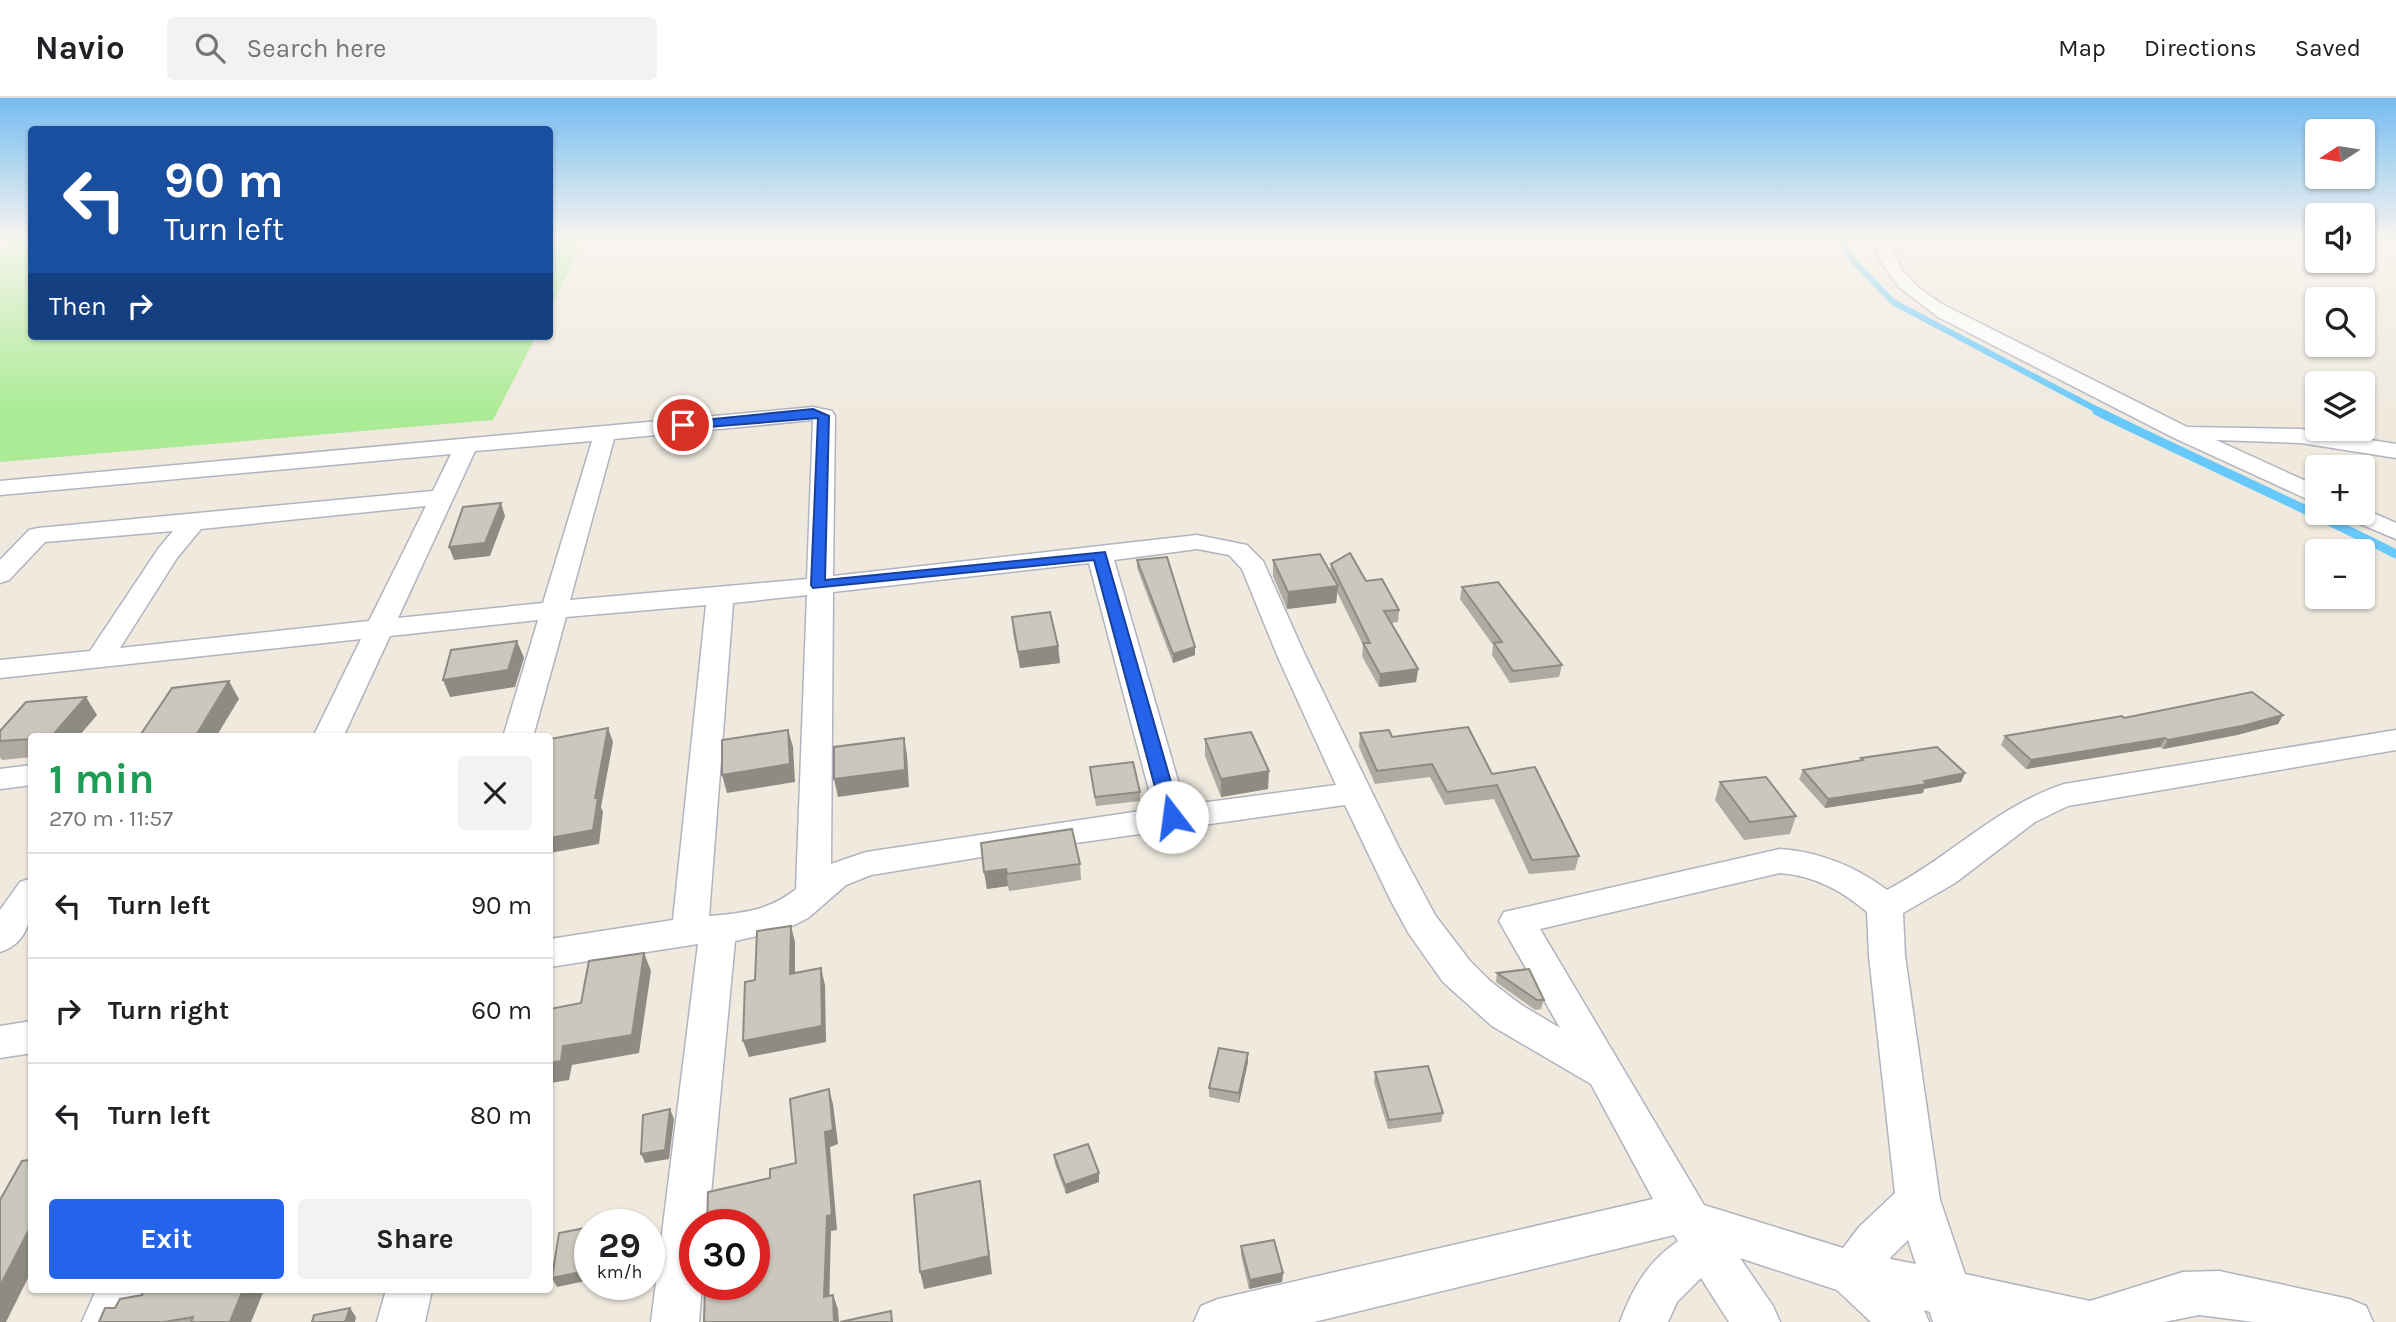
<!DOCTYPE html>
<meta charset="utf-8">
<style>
body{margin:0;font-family:Karla,sans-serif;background:#f2f2f2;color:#202124;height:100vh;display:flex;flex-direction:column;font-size:26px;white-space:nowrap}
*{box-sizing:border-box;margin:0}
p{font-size:23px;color:#757577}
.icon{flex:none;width:38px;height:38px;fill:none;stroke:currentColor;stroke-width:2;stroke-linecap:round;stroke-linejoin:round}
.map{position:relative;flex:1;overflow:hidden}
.sheet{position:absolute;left:28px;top:635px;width:525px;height:560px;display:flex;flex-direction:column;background:#fff;border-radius:7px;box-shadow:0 2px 5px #0004}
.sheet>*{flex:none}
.banner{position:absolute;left:28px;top:28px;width:525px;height:214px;border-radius:7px;box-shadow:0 2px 5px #0004;background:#1a4fa0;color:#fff;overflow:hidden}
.needle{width:46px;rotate:258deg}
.controls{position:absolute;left:2305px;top:21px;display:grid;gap:14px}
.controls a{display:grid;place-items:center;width:70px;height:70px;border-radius:7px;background:#fff;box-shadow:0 2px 5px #0004;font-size:35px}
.speed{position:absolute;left:574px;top:1111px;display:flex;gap:14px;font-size:35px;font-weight:700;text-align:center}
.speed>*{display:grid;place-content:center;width:91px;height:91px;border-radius:50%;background:#fff;box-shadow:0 2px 5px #0004;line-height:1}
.speed small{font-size:18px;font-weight:400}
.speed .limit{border:10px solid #d22;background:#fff;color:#111}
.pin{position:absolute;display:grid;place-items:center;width:60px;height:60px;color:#fff;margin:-30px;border:4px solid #fff;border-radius:50%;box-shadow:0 2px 7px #0007}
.me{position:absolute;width:77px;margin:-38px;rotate:345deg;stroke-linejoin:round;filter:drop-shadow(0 0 5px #0008)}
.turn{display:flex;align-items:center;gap:24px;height:147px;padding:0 21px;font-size:32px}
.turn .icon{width:91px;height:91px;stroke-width:2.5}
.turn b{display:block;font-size:49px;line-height:60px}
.then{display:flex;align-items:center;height:66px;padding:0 21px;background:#0003;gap:14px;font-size:26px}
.round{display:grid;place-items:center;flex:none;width:74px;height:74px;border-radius:7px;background:#f2f2f2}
.head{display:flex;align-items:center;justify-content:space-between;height:119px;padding:0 21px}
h1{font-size:42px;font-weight:700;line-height:52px;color:#1e9e55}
.cta{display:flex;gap:14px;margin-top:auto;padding:14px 21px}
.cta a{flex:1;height:80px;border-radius:7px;background:#2563eb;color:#fff;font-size:28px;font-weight:700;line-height:80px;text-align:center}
.cta a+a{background:#f2f2f2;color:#202124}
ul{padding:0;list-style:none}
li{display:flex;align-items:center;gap:21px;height:105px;padding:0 21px;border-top:2px solid #e0e0e0}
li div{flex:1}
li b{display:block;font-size:26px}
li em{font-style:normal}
header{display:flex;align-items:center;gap:42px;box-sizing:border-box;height:98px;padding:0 35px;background:#fff;border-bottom:2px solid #e0e0e0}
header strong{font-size:33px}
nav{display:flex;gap:38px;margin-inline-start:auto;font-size:24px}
.search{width:490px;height:63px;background:#f2f2f2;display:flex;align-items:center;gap:18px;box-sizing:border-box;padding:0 24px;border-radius:7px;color:#757577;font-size:26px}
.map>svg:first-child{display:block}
.green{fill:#aceb95}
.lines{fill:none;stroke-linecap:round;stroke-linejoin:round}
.stream-far1{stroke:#67c9fb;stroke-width:6}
.stream{stroke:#67c9fb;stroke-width:9}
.minor-casing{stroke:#b2b3c1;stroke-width:3}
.minor{fill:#fff;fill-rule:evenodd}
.wall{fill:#afaba2}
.shaded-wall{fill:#8e8b84}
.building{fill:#cbc7bc;stroke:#8e8b84;stroke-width:2}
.route{fill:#2563eb;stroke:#184099;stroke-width:2}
</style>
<header>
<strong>Navio</strong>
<div class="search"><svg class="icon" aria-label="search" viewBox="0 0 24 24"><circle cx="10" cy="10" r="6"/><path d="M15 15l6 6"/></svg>Search here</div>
<nav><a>Map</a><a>Directions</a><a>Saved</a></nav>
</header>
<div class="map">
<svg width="2396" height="1224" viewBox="0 0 2396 1224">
<rect width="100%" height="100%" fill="#efe9de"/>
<g class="green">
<path d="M17 141H31L32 238H536L493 322 0 364V149Z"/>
<path d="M550 141H585L550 211Z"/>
</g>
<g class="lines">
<path class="stream-far1" d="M1844 141 1842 142 1847 156 1893 204 2101 314"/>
<path class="stream" d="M2097 313C2197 362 2297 406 2396 456"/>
<g class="minor-casing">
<g id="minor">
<path d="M1873 141H1889L1902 172 1919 190 1940 205 2187 329 2301 331 2396 346V360L2301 345 2216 342 2317 388V404L2309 402 2174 340 1938 219 1898 188 1881 164Z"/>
<path d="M813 309 832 313 835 318 833 478 1197 437 1247 447 1263 463 1305 557 1398 748 1435 817 1470 863 1490 883 1520 906 1560 930 1499 823 1504 814 1780 751C1820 754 1855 768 1887 792 1949 760 1997 708 2064 686L2396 632V652L2068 708 2035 724 1955 785 1903 815 1905 858 1940 1102 1965 1176 2090 1203 2183 1174 2219 1173 2349 1201 2366 1208 2373 1224H2254L2199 1217 2164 1224H1933L1930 1214 1924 1212 1929 1224H1871L1837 1192 1740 1160 1773 1208 1780 1224H1729L1701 1180 1677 1204 1668 1224H1620C1633 1189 1647 1165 1678 1143L1674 1137 1314 1224H1194L1201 1208 1218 1201 1653 1101 1591 986 1492 928 1443 884 1409 836 1390 801 1345 707 1012 754 871 777 846 787 808 820 784 832 735 843 708 1127H695V1186H702L699 1224H651L698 846 550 869V841L673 822 706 507 566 519 533 639H503L538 522 390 538 343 639H313L361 541 0 580V562L90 553 158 451 173 433 45 444 9 482 0 485V462L29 432 38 430 433 393 451 356 0 397V383ZM813 322 807 481 570 502 614 341ZM592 343 543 505 398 520 475 353ZM426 408 369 523 120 550 177 460 201 431ZM1197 451 1229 457 1242 471 1277 557 1336 687 1185 707 1114 462ZM1089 465 1154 711 866 754 831 766 833 494ZM807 497 796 791C769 813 742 815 709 818L733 505ZM1780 775C1815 778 1841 792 1867 814L1869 858 1895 1095 1859 1129 1843 1150 1704 1107 1540 831ZM1908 1142 1916 1166 1890 1161 1891 1159Z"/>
<path d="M2362 410 2396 425V441L2346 420 2343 415H2362Z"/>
<path d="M32 667V687L0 691V671Z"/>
<path d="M32 780C32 810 34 843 0 854V812L20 784Z"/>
<path d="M32 923V955L0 960V928Z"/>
<path d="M96 1192H143L130 1224H82Z"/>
<path d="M386 1192H432L425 1224H377Z"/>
</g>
</g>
<use href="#minor" class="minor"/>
</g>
<g class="wall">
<path d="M1137 462 1195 549V557L1173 565 1137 470Z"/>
<path d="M1273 462 1330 475 1331 466 1366 483 1399 512 1398 524 1391 525 1418 571 1416 584 1379 589 1362 558 1363 547 1337 494 1336 505 1287 511 1273 478Z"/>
<path d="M1462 489 1562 567 1559 579 1510 585 1492 557 1493 547 1460 501Z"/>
<path d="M1012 519 1058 548 1060 565 1020 570 1013 535Z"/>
<path d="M97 617 78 639H32V659L2 662 0 659V633Z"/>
<path d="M2283 617 2278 626 2237 637 2163 651 2160 649 2026 671 2001 647 2005 638 2124 620Z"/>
<path d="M1360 635 1392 639 1492 676 1579 758 1575 772 1529 776 1494 701 1445 707 1430 679 1375 686 1359 649Z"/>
<path d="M1205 641 1268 691 1221 699 1205 658Z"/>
<path d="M1861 660 1965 675 1961 684 1924 691 1923 695 1825 710 1799 681 1803 672 1861 662Z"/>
<path d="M1090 669 1140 694V703L1096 708Z"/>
<path d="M1720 684 1796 718 1790 736 1744 742 1715 702Z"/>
<path d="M981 745 1080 766 1081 782 1009 793 1008 788 987 791Z"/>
<path d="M1497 875 1544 902 1541 911 1535 912 1496 884Z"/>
<path d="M1248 964 1239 1005 1209 999V990Z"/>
<path d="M1375 974 1443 1015 1441 1024 1388 1031 1374 984Z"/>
<path d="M1054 1057 1099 1075V1084L1066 1096 1055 1066Z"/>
<path d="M1241 1148 1283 1175 1282 1184 1249 1191 1241 1157Z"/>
<path d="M144 1192H264L251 1224H99L115 1210 142 1197Z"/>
</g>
<g class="shaded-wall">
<path d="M501 405 505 418 490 458 454 462 449 449Z"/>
<path d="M1338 488 1336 505 1287 511 1288 494Z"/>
<path d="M517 543 524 560 515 589 450 599 443 582Z"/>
<path d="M1058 548 1060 565 1020 570 1018 554Z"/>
<path d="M1195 549V557L1173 565V556Z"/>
<path d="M1418 571 1416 584 1379 589 1380 576Z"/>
<path d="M229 583 239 601 216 639H195Z"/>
<path d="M86 599 97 617 78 639H51Z"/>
<path d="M2283 617 2278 626 2237 637 2163 651 2168 642Z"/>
<path d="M608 630 613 644 601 709 603 714 599 746 550 755V740L595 700Z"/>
<path d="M788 632 793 649 795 684 727 695 722 677Z"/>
<path d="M904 640 907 657 909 689 838 699 834 681Z"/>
<path d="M2165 640 2160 649 2026 671 2031 662Z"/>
<path d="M1269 673 1268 691 1221 699V681Z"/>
<path d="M1965 675 1961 684 1924 691 1923 695 1825 710 1828 701Z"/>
<path d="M1006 771 1008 788 987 791 984 774Z"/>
<path d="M791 828 795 844V892L790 876Z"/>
<path d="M644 855 651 873 639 955 572 967 569 982 550 985V965Z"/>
<path d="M821 870 825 887 826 944 749 959 743 943Z"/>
<path d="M1248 955V964L1239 1005V995Z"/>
<path d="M829 991 833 1006 838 1046 830 1049 837 1132 831 1133 829 1213 824 1199 827 1118 825 1034Z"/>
<path d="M670 1011 674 1021 669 1061 645 1065 641 1056Z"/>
<path d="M1099 1075V1084L1066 1096 1065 1087Z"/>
<path d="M980 1083 983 1101 992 1176 924 1191 920 1174Z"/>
<path d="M32 1126V1172L6 1224H0V1188Z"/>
<path d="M590 1172V1182L557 1189 552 1180Z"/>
<path d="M1283 1175 1282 1184 1249 1191 1250 1182Z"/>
<path d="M243 1192H264L251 1224H230Z"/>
<path d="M833 1197 838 1211 839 1224H834Z"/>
<path d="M350 1210 356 1219 355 1224H345Z"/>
</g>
<g class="building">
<path d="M501 405 485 445 449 449 463 409Z"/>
<path d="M1350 455 1366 483 1382 481 1399 512 1384 513 1418 571 1380 576 1363 545H1370L1331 466Z"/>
<path d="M1320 456 1338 488 1288 494 1273 462Z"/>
<path d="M1167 459 1195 549 1173 556 1137 462Z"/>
<path d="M1498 484 1562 567 1513 573 1494 545 1502 544 1462 489Z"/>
<path d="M1050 514 1058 548 1018 554 1012 519Z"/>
<path d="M517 543 508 572 443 582 451 552Z"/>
<path d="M229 583 195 639H139L172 590Z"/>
<path d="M2252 594 2283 617 2242 628 2168 642 2165 640 2031 662 2005 638 2122 618 2124 620Z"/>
<path d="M86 599 51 639H32V641L0 643V633L26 604Z"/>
<path d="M1468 629 1492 676 1535 669 1579 758 1532 762 1497 687 1447 694 1432 666 1377 673 1360 635 1389 632 1392 639Z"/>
<path d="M608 630 595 700H598L593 732 550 740V641Z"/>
<path d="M788 632 790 666 722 677V642Z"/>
<path d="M1251 634 1269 673 1221 681 1205 641Z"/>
<path d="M904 640 905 672 834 681V649Z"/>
<path d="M1937 649 1965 675 1924 683 1927 686 1828 701 1803 672 1863 662 1861 660Z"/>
<path d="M1133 664 1140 694 1095 699 1090 669Z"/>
<path d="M1766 679 1796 718 1750 724 1720 684Z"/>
<path d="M1072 731 1080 766 1007 776 1006 771 984 774 981 745Z"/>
<path d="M791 828 790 876 821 870 822 928 743 943 745 884 755 882 757 833Z"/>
<path d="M644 855 632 937 563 948 561 963 550 965V911L581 905 589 863Z"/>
<path d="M1529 871 1544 902H1537L1497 875Z"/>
<path d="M1219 950 1248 955 1239 995 1209 990Z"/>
<path d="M1428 968 1443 1015 1389 1022 1375 974Z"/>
<path d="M829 991 833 1032 825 1034 832 1117 827 1118 824 1199 833 1197 834 1224H704L705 1186H754V1127H707L708 1094 770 1080V1071L796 1065 790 1001Z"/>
<path d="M670 1011 665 1052 641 1056 643 1017Z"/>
<path d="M1088 1046 1099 1075 1065 1087 1054 1057Z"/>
<path d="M32 1056V1126L0 1188V1102L22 1063 28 1062Z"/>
<path d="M980 1083 989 1158 920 1174 914 1097Z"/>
<path d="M590 1129V1172L552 1180 559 1135Z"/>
<path d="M1274 1142 1283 1175 1250 1182 1241 1148Z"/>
<path d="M144 1192H243L230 1224H191L193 1219 164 1224H99L105 1210H115L120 1201 142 1197Z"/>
<path d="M350 1210 345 1224H312L314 1217Z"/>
<path d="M891 1213 892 1224H840Z"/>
</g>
<linearGradient id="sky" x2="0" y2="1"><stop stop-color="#74bcf0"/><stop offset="0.45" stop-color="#f8f5f0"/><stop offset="1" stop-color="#f8f5f0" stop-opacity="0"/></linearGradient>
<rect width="2396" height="312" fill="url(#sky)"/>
<path class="route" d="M813 311 829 318 825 482 1105 454 1181 719 1178 724H1166L1163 719 1094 462 813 490 811 487 818 320 683 331 677 327 683 324Z"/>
</svg>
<div class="controls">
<a><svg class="needle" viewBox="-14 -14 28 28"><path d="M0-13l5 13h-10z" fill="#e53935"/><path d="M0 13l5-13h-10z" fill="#757577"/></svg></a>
<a><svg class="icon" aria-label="sound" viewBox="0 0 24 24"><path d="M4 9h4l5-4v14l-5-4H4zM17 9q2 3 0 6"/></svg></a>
<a><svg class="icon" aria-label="search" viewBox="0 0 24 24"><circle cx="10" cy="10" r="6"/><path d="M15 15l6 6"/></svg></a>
<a><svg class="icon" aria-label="layers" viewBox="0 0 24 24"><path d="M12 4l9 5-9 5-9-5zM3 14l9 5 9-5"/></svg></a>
<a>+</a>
<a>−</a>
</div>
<div class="speed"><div>29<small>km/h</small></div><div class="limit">30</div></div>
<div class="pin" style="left:683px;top:327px;background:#d93025"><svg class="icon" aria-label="arrive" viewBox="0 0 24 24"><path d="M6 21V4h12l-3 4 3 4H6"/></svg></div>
<svg class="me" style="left:1172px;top:719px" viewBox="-20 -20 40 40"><circle r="19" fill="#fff"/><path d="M0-13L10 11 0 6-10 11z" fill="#2563eb"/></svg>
<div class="banner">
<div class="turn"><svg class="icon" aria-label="left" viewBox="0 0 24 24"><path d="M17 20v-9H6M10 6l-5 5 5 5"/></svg><div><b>90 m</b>Turn left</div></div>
<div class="then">Then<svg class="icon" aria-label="right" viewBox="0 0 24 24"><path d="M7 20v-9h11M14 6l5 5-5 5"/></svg></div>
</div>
<section class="sheet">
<div class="head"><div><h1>1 min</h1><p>270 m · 11:57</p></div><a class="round"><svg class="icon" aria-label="close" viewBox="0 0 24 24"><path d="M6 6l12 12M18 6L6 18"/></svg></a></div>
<ul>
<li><svg class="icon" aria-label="left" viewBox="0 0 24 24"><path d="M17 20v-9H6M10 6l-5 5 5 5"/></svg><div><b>Turn left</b></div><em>90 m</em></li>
<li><svg class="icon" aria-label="right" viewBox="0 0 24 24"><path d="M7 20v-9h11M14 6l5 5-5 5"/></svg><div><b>Turn right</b></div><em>60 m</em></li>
<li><svg class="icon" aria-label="left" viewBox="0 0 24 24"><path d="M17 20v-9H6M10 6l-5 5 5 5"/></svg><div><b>Turn left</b></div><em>80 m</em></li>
</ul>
<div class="cta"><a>Exit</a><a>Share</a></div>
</section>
</div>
